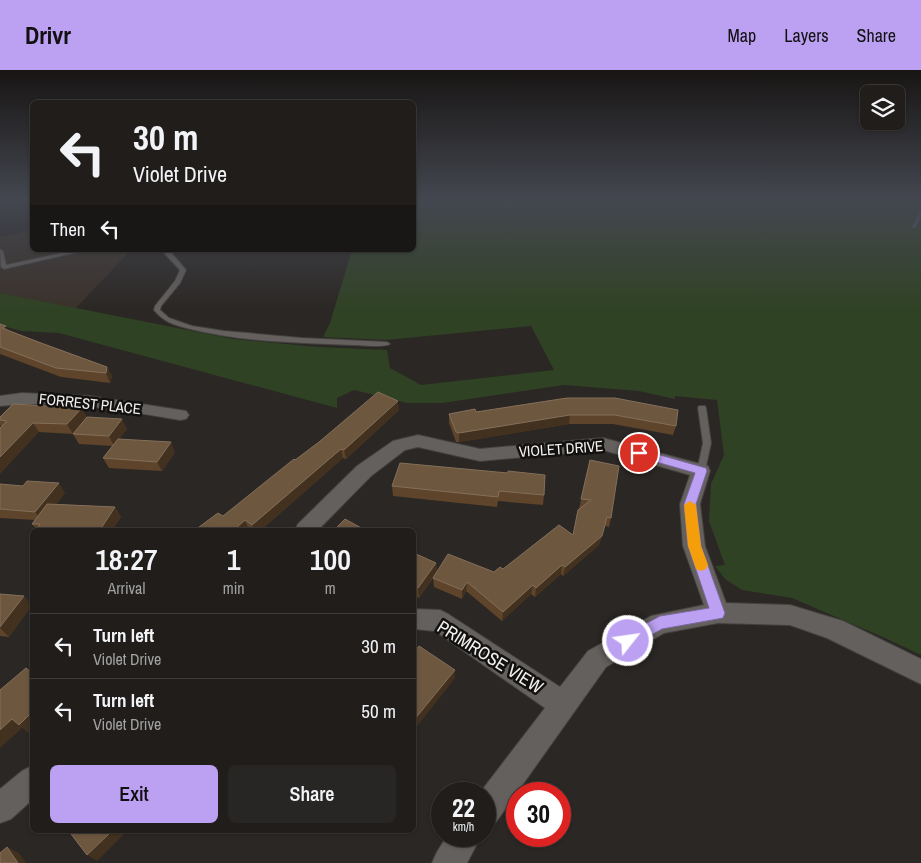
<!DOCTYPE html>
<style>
body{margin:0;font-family:"Archivo Narrow",sans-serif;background:#282624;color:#f1f3f6;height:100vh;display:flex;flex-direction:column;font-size:19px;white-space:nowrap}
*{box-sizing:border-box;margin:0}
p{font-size:16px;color:#a2a2a3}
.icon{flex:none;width:28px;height:28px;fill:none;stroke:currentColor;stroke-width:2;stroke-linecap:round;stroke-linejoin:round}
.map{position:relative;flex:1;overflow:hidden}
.panel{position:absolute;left:30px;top:458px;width:386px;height:305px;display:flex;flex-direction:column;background:#201d1b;border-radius:8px;box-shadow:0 1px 4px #0004,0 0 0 1px #3d3b3a}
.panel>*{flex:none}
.top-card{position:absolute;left:30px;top:30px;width:386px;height:152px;border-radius:8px;box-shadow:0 1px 4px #0004,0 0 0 1px #3d3b3a;background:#201d1b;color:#f1f3f6;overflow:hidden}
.controls{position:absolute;left:860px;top:15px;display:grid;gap:10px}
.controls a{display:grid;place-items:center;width:45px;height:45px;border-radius:8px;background:#201d1b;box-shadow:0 1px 4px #0004,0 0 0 1px #3d3b3a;font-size:25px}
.speed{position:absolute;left:431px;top:712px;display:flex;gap:10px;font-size:25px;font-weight:700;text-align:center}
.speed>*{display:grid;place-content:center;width:65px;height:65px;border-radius:50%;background:#201d1b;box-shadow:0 1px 4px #0004,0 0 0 1px #3d3b3a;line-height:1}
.speed small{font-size:12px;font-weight:400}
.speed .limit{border:8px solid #d22;background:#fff;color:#111}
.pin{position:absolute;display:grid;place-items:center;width:42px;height:42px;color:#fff;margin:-21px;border:2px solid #fff;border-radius:50%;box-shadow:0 1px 5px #0007}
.me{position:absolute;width:55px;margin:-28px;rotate:60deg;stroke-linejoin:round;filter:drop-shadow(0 0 4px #0008)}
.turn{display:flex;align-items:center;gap:18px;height:105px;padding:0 20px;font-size:22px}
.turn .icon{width:65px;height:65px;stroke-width:2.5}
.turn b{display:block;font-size:35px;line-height:42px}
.then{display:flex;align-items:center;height:48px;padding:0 20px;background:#0003;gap:10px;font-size:19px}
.eta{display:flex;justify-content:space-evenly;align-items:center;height:85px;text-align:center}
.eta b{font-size:30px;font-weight:600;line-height:35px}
.primary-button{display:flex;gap:10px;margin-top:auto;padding:10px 20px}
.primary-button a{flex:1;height:58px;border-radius:8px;background:#bca0f2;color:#111;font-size:20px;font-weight:600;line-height:58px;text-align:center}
.primary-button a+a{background:#282624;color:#f1f3f6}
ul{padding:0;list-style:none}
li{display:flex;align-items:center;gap:15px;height:65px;padding:0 20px;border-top:1px solid #3d3b3a}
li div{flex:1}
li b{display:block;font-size:19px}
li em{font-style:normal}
header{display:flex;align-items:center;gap:30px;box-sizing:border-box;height:70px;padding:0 25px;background:#bca0f2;color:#111}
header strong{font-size:24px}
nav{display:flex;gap:28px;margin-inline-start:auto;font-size:18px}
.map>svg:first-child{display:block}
.built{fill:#3a312a}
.green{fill:#304224}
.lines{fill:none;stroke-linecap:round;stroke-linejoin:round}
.stream{fill:#4f586b;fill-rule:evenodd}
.lane-casing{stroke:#444240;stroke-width:2}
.street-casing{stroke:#444240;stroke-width:2}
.lane{fill:#64605d;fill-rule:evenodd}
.street{fill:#64605d;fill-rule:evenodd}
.wall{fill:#5e442a}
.shaded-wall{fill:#43311f}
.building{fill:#6e573f;stroke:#836f5b}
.route{fill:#bca0f2;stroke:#7a689d}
.slow{fill:#f59e0b}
.labels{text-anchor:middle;stroke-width:5;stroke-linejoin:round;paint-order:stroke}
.street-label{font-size:15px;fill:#f3f1ef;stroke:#12110f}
.near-street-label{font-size:18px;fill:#f3f1ef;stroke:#12110f}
</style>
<header>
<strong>Drivr</strong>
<nav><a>Map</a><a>Layers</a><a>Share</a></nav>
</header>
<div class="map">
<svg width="921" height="793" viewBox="0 0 921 793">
<rect width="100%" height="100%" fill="#2b2724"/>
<path class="built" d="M32 160V180H131L75 239 0 223V167Z"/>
<path class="green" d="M414 129H921V585L885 568 792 528 742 520 725 509 715 496 725 495 709 451 711 414 724 385 717 330 675 326V329L639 321 564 315 442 333H407L354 320 337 328V338L59 263 21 261 0 255V223L233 269 318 277 387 280 390 298 421 315 554 300 531 256 386 270 323 267 330 253 352 180H414Z"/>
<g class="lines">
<path class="stream" d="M920 142H921V147L915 158H913L912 157Z"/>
<g class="lane-casing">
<g id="lane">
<path d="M0 179 3 181 6 195 76 180H87L4 199 1 197Z"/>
<path d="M163 180H169L186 200 180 213 161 236 160 240 169 248 192 256 224 261 302 268 387 272 390 274C384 278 362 275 353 275 300 273 242 272 190 259 174 255 164 252 154 240L155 236 175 211 180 200 165 184Z"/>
<path d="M699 336H705L706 338 711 373 705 401 701 404 697 401 703 373 698 338Z"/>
</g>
</g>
<g class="street-casing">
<g id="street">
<path d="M22 323 90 326 180 340 186 341 189 345 186 349 180 350C120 340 61 329 0 336V326Z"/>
<path d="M418 365 480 379 603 368 708 396 710 401 700 434 705 476 726 533 790 535 843 551 921 589V614L827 568 790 555 718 553 664 563 606 597 496 752 485 756V724H479L545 638 435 561 414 559V539L440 540 448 544 560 617 588 581 651 546 704 535 683 476 680 434 690 405 603 380 480 391 418 377 405 380 371 406 318 460H295L298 454 357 396 393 371Z"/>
<path d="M32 696V730L11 749 0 753V719L22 701Z"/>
<path d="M447 766H481L467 793H432L437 782Z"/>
</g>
</g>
<use href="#lane" class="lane"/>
<use href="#street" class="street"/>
</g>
<g class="wall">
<path d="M0 254 8 260 107 297 112 306 110 313 61 307 0 284Z"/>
<path d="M567 328 676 356 673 365 613 354H569L459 372H456L449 353V344L476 342Z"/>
<path d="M399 340 346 389 343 388 261 460H195L223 446 295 390Z"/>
<path d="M0 347H87L73 364 39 362 1 356 0 355Z"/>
<path d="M127 359 119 369 175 382 162 401 109 398 103 388 113 376 79 374 73 364Z"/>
<path d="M590 390 611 448 609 457 605 456 599 475 563 506 561 504 535 527 531 524 502 551 466 521 462 529 434 517 433 508 436 504 419 528 414 525V483L436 493 437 502H494L503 499 573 465 580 439H579Z"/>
<path d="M400 393 544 425 543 435 498 431 497 437 393 426 392 416Z"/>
<path d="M0 414 65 423 56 434 115 437 121 447 112 460H37L32 454 35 450 0 448Z"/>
<path d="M0 524 32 535 9 567 0 566Z"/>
</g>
<g class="shaded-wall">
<path d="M107 297 112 306 110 313 106 303Z"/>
<path d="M398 331 399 340 346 389 344 380Z"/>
<path d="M82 338 87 347 73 364 67 354Z"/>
<path d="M570 345 569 354 459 372V363Z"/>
<path d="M122 349 127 359 114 376 109 366Z"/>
<path d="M33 353 39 362 0 404V387Z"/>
<path d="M171 372 175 382 162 401 157 392Z"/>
<path d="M341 379 343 388 261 460H254L252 455Z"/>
<path d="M59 413 65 423 42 451 35 442Z"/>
<path d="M115 437 121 447 112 460H100Z"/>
<path d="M607 447 599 475 563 506 565 497Z"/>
<path d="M245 450 249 460H234Z"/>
<path d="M436 493 437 502 419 528 418 518Z"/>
<path d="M562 495 561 504 535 527 536 518Z"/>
<path d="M467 512 466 521 462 529V520Z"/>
<path d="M533 515 531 524 502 551 503 542Z"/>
<path d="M24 526 32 535 9 567 0 558V557Z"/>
<path d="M455 600V608L415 659 414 650Z"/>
<path d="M32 642V659L29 663 22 658 0 678V660L12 649Z"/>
<path d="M113 760H128L97 791 87 785Z"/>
<path d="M7 777 19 783 26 793H18Z"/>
</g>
<g class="building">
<path d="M0 254 6 256 2 258 38 272 107 297 106 303 56 298 0 277Z"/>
<path d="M378 322 398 331 344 380 341 379 252 455 245 450 234 460H195L218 443 223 446 294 389 295 390 319 372Z"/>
<path d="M567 328H615L678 340 676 356 615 345H570L459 363 456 362 449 344 475 339 476 342Z"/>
<path d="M13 334 82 338 67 354 33 353 0 387V358L7 351 0 350V347Z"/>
<path d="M87 347 122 349 109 366 73 364Z"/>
<path d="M118 369 171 372 157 392 103 388Z"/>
<path d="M590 390 619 396 611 448 607 447 602 466 565 497 562 495 536 518 533 515 503 542 467 512 462 520 433 508 448 484 494 502 500 497 503 499 559 455 573 465 578 440 591 430 581 429Z"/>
<path d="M400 393 508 403V401L545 405 544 425 499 421 498 427 392 416Z"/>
<path d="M27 411 59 413 35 442 0 439V414L23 416Z"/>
<path d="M47 434 115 437 100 460H62L37 459 40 454H32Z"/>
<path d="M345 449 365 460H334Z"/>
<path d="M414 483 436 493 418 518 414 516Z"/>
<path d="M0 524 24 526 0 557Z"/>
<path d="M419 576 455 600 414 650V582Z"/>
<path d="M26 598 31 602 32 601V642L19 655 12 649 0 660V620Z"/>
<path d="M68 760H113L87 785Z"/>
<path d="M7 777 18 793H0V783Z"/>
</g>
<linearGradient id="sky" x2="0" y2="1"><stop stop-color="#181514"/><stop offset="0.54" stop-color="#444750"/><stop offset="1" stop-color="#444750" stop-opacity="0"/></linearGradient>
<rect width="921" height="240" fill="url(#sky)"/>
<path class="route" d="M639 379 706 398 707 401 696 434 701 476 725 543 723 548 718 549 662 559 628 578 623 576 621 571 623 566 660 546 709 538 688 476 684 434 695 403 635 386 634 383Z"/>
<path class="slow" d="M690 431 696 435 701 476 708 495 706 499 701 501 696 499 688 476 684 435Z"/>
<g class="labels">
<g class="street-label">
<text transform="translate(90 334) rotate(6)" y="5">FORREST PLACE</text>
<text transform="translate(561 379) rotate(-4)" y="5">VIOLET DRIVE</text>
</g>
<g class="near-street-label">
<text transform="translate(490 587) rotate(32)" y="6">PRIMROSE VIEW</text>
</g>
</g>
</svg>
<div class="controls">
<a><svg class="icon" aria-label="layers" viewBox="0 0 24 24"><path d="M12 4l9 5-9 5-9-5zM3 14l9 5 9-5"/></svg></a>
</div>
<div class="speed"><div>22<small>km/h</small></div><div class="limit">30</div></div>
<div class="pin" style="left:639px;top:383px;background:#d93025"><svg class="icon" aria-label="arrive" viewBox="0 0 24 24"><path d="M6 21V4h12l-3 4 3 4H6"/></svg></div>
<svg class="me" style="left:628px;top:571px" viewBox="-20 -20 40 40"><circle r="17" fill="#bca0f2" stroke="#fff" stroke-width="3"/><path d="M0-11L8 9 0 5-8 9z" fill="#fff"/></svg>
<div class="top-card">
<div class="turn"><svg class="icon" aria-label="left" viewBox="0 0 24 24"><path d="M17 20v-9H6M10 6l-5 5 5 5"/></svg><div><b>30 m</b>Violet Drive</div></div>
<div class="then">Then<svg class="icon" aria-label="left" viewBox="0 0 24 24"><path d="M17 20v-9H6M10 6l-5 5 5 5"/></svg></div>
</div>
<section class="panel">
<div class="eta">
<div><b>18:27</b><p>Arrival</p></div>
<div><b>1</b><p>min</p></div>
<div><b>100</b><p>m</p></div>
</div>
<ul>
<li><svg class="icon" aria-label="left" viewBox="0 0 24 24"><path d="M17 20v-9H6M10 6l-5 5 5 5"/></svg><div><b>Turn left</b><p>Violet Drive</p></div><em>30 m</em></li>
<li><svg class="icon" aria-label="left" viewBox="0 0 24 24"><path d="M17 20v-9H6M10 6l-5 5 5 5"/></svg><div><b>Turn left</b><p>Violet Drive</p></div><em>50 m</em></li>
</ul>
<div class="primary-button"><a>Exit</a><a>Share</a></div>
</section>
</div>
